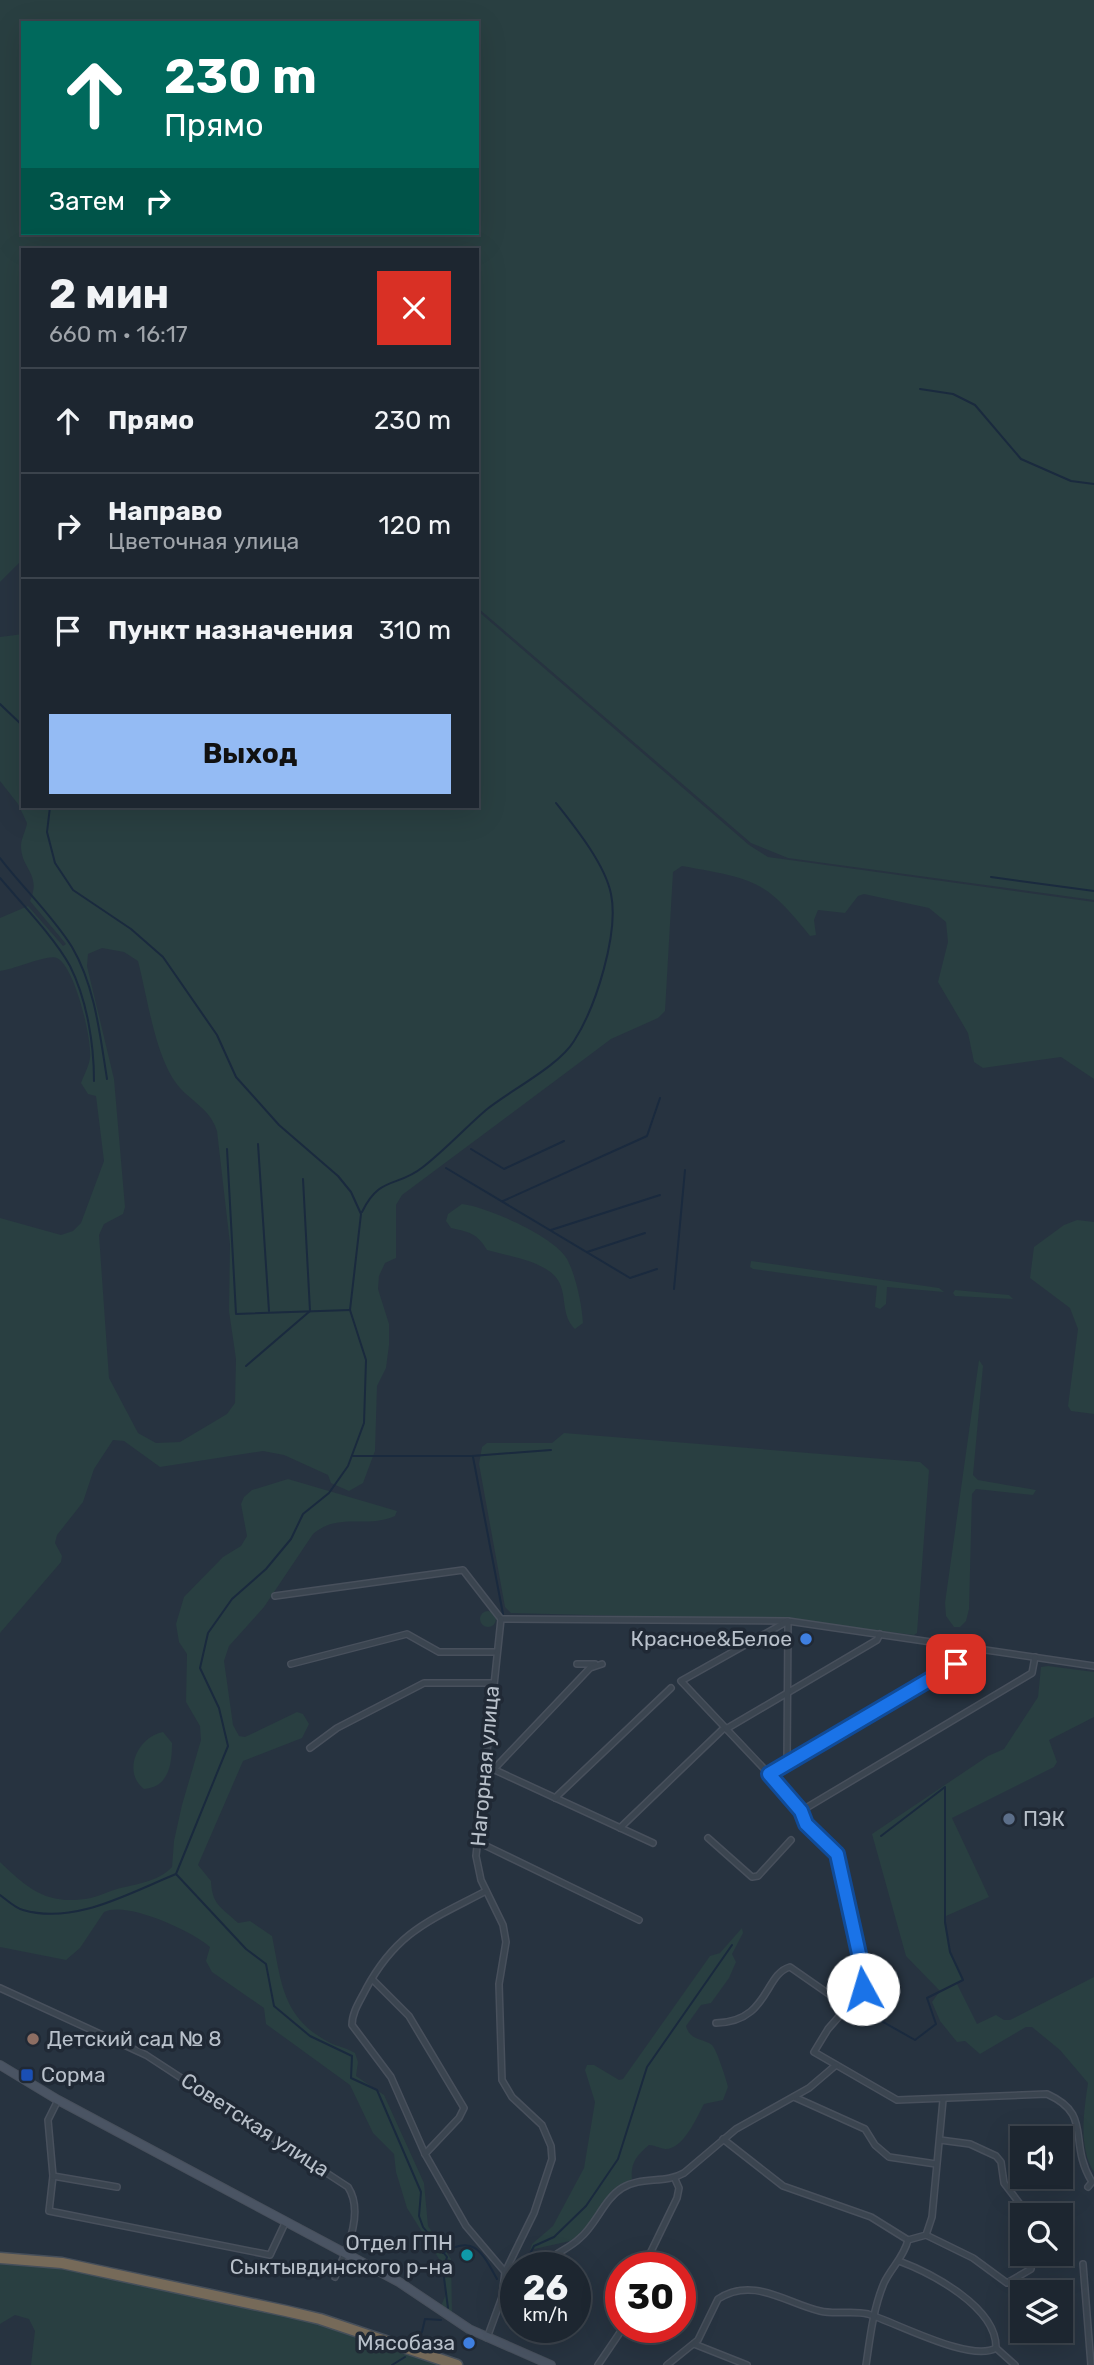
<!DOCTYPE html>
<html lang="ru">
<meta charset="utf-8">
<style>
body{margin:0;font-family:Rubik,sans-serif;background:#2a323c;color:#f1f3f6;height:100vh;display:flex;flex-direction:column;font-size:26px;white-space:nowrap}
*{box-sizing:border-box;margin:0}
p{font-size:23px;color:#a0a5ab}
.icon{flex:none;width:38px;height:38px;fill:none;stroke:currentColor;stroke-width:2;stroke-linecap:round;stroke-linejoin:round}
.map{position:relative;flex:1;overflow:hidden}
.sheet{position:absolute;left:21px;top:248px;width:458px;height:560px;display:flex;flex-direction:column;background:#1d2630;border-radius:0px;box-shadow:0 7px 28px #0002,0 0 0 2px #3b434c}
.sheet>*{flex:none}
.top-card{position:absolute;left:21px;top:21px;width:458px;height:214px;border-radius:0px;box-shadow:0 7px 28px #0002,0 0 0 2px #3b434c;background:#00695c;color:#fff;overflow:hidden}
.buttons{position:absolute;left:1010px;top:2126px;display:grid;gap:14px}
.buttons a{display:grid;place-items:center;width:63px;height:63px;border-radius:0px;background:#1d2630;box-shadow:0 7px 28px #0002,0 0 0 2px #3b434c;font-size:35px}
.speed{position:absolute;left:500px;top:2252px;display:flex;gap:14px;font-size:35px;font-weight:700;text-align:center}
.speed>*{display:grid;place-content:center;width:91px;height:91px;border-radius:50%;background:#1d2630;box-shadow:0 7px 28px #0002,0 0 0 2px #3b434c;line-height:1}
.speed small{font-size:18px;font-weight:400}
.speed .limit{border:10px solid #d22;background:#fff;color:#111}
.pin{position:absolute;display:grid;place-items:center;width:60px;height:60px;color:#fff;margin:-30px;border-radius:14px;box-shadow:0 4px 10px #0006}
.me{position:absolute;width:77px;margin:-38px;rotate:354deg;stroke-linejoin:round;filter:drop-shadow(0 0 5px #0008)}
.turn{display:flex;align-items:center;gap:24px;height:147px;padding:0 28px;font-size:32px}
.turn .icon{width:91px;height:91px;stroke-width:2.5}
.turn b{display:block;font-size:49px;line-height:60px}
.then{display:flex;align-items:center;height:66px;padding:0 28px;background:#0003;gap:14px;font-size:26px}
.round{display:grid;place-items:center;flex:none;width:74px;height:74px;border-radius:0px;background:#2a323c}
.head{display:flex;align-items:center;justify-content:space-between;height:119px;padding:0 28px}
h1{font-size:42px;font-weight:700;line-height:52px}
.cta{display:flex;gap:14px;margin-top:auto;padding:14px 28px}
.cta a{flex:1;height:80px;border-radius:0px;background:#94bbf4;color:#111;font-size:28px;font-weight:700;line-height:80px;text-align:center}
ul{padding:0;list-style:none}
li{display:flex;align-items:center;gap:21px;height:105px;padding:0 28px;border-top:2px solid #3b434c}
li div{flex:1}
li b{display:block;font-size:26px}
li em{font-style:normal}
.map>svg:first-child{display:block}
.green{fill:#293f41;fill-rule:evenodd}
.lines{fill:none;stroke-linecap:round;stroke-linejoin:round}
.stream{stroke:#1a2a3e;stroke-width:2}
.street-casing{stroke:#48505c;stroke-width:8}
.secondary-casing{stroke:#48505c;stroke-width:10}
.highway-casing{stroke:#464f5a;stroke-width:13}
.street{stroke:#3b4550;stroke-width:5}
.secondary{stroke:#4a5463;stroke-width:8}
.highway{stroke:#766a59;stroke-width:10}
.route-casing{stroke:#114b97;stroke-width:18}
.route{stroke:#1a73e8;stroke-width:12}
.shop-dot{fill:#3f7fe0;stroke:#202935;stroke-width:2.5}
.service-dot{fill:#5c6f8a;stroke:#202935;stroke-width:2.5}
.education-dot{fill:#8d6e63;stroke:#202935;stroke-width:2.5}
.transit-dot{fill:#1a4fb4;stroke:#202935;stroke-width:2.5}
.culture-dot{fill:#0f9aa8;stroke:#202935;stroke-width:2.5}
.labels{text-anchor:middle;stroke-width:7;stroke-linejoin:round;paint-order:stroke}
.poi-label{font-size:21px;fill:#b8c0ca;stroke:#202935;text-anchor:end}
.street-label{font-size:21px;fill:#b8c0ca;stroke:#202935}
</style>
<div class="map">
<svg width="1094" height="2365" viewBox="0 0 1094 2365">
<rect width="100%" height="100%" fill="#273340"/>
<g class="green">
<path d="M0 0H1094V900L788 858 751 843 478 608V250H23V559L0 582ZM23 23H478V233H23Z"/>
<path d="M478 611 749 845 768 857 1094 902V1079L1061 1057 983 1068 974 1062 968 1033 938 982 948 942 946 922 929 908 864 894 858 896 845 913 818 910 814 920 816 935 810 936C764 878 753 879 682 866L673 872 665 1011 658 1018 611 1039 402 1195 396 1205V1258L385 1263 379 1276 378 1289 389 1324V1345L386 1368 377 1386 375 1451 363 1483 349 1491 331 1483 328 1475 284 1455 263 1451 160 1467 124 1441 113 1440 94 1469 83 1502 57 1535 55 1543 62 1556 61 1562 0 1633V1218L61 1235 73 1231 81 1223 104 1161 96 1096 88 1094 81 1083C84 1075 89 1066 90 1058 92 1039 75 967 57 958 48 954 13 970 0 971V918L28 906 63 946 66 944 30 901C42 874 21 869 21 846 21 839 26 830 27 823L18 804 0 781V637L23 634V807H478ZM102 948 124 952 138 961C147 996 154 1047 172 1077 185 1100 209 1105 217 1131L230 1244 229 1311 236 1359 235 1403 227 1414 180 1442 156 1443 138 1433 109 1378 99 1235 104 1224 123 1214 125 1207 114 1079 87 966 88 954Z"/>
<path d="M462 1204C487 1207 554 1236 567 1259 576 1276 582 1305 583 1323L575 1329C561 1316 567 1297 559 1282 548 1261 508 1256 487 1250 477 1233 469 1232 451 1228L446 1221 448 1214Z"/>
<path d="M1077 1220 1094 1222V1414L1071 1411 1068 1406 1078 1329 1070 1308 1030 1278 1034 1247 1064 1225Z"/>
<path d="M751 1261 939 1288 944 1292 887 1287 886 1304 880 1309 875 1307 877 1286 753 1269 750 1267Z"/>
<path d="M955 1290 1009 1295 1013 1299 955 1296 953 1293Z"/>
<path d="M979 1360 983 1366 973 1475 978 1480 1036 1490 1033 1495 976 1489 972 1494 969 1609 966 1621 960 1627H954L946 1616 945 1603Z"/>
<path d="M564 1433 920 1462 929 1470 917 1633 914 1635 787 1620 511 1613 505 1607 479 1464 482 1447 487 1443H552Z"/>
<path d="M288 1479 397 1511 395 1516C367 1529 338 1512 313 1534L264 1607 229 1646 224 1661 233 1725 239 1736 245 1737 297 1712 303 1714 309 1724 302 1738 243 1761 198 1865 211 1881C212 1905 221 1907 238 1923L250 1921 272 1936C281 1980 282 2016 325 2040 334 2046 345 2047 355 2053L358 2062 356 2076 384 2095 424 2183 428 2226 451 2259 452 2313 441 2306 446 2294 441 2262 407 2208 396 2172 394 2154 373 2133 350 2085 266 2024 264 2008 212 1972 206 1961 210 1947 205 1943C186 1929 126 1901 104 1912L80 1948 66 1960 0 1947V1862C29 1890 48 1906 91 1898 100 1896 109 1891 117 1889 136 1884 158 1882 172 1867L174 1841 182 1805 201 1740 200 1726 186 1702 187 1654 179 1642 176 1624 184 1597 223 1557 241 1546 247 1536 241 1504 244 1497 252 1490Z"/>
<circle cx="488" cy="1619" r="8"/>
<path d="M1048 1666 1094 1672V1717L1049 1740 1057 1762 1054 1767 952 1818 989 1897 946 1916 944 1921 950 1950 963 1979 957 1984 977 2024 996 2015 1004 2020H1010L1094 1977V2172C1078 2147 1084 2111 1088 2083L1060 2050 1032 2027H1026L980 2054 965 2041 957 2042 940 2021 932 2002 940 1991 906 1956 872 1834 988 1756 1004 1749 1038 1697 1041 1667Z"/>
<path d="M163 1732 172 1743C172 1764 169 1787 144 1789 121 1771 139 1736 163 1732Z"/>
<path d="M742 1928 743 1933 732 1954 736 1962 729 1978 711 2003 701 2005 686 2026C690 2041 703 2038 712 2045 716 2048 727 2081 728 2087L723 2100 704 2104C697 2117 683 2150 665 2149 659 2148 654 2145 649 2145 637 2155 630 2163 632 2179L620 2186 580 2235 570 2241 530 2250 532 2244 553 2226 584 2168 595 2102 585 2070 587 2065H594L619 2080 623 2079 710 1956 720 1953Z"/>
<path d="M0 2264 58 2267 130 2280 144 2287 149 2285 317 2323 442 2365H31L35 2331 29 2319 15 2315 0 2324Z"/>
</g>
<g class="lines">
<g class="stream">
<path d="M920 389 953 394 975 405 1021 459 1071 481 1094 484"/>
<path d="M0 704 23 726"/>
<path d="M50 807 47 832 55 863 73 890 131 929 163 957 217 1035 236 1077 279 1125 338 1176 351 1192 361 1214 350 1310 366 1360 364 1423 348 1466 329 1493 303 1514 291 1539 266 1569 232 1599 208 1633 200 1668 219 1708 228 1746 176 1874 246 1949 266 1964 274 2006 310 2036 352 2056 351 2078 377 2090 421 2192 419 2216 423 2227 447 2257 443 2270 448 2308"/>
<path d="M0 858C23 888 52 915 72 947 95 986 100 1035 107 1079"/>
<path d="M991 877 1094 891"/>
<path d="M0 878C22 904 54 937 70 966 87 1000 94 1044 94 1081"/>
<path d="M258 1144 269 1311"/>
<path d="M227 1149 236 1314 350 1310"/>
<path d="M471 1149 504 1169 564 1141"/>
<path d="M446 1168 630 1278 657 1269"/>
<path d="M503 1201 647 1136 660 1098"/>
<path d="M362 1212C380 1175 397 1188 423 1167 446 1149 465 1128 486 1110 509 1091 559 1066 574 1041 596 1007 619 933 611 894 605 864 575 827 556 803"/>
<path d="M551 1230 660 1195"/>
<path d="M587 1252 645 1233"/>
<path d="M674 1289 685 1170"/>
<path d="M246 1366 310 1311 303 1179"/>
<path d="M353 1456H472L551 1450"/>
<path d="M473 1457 503 1614"/>
<path d="M0 1895C7 1900 15 1908 23 1910 75 1925 129 1893 176 1874"/>
<path d="M862 2010 915 2040 936 2024 927 1998 963 1980 950 1952 945 1922V1787L881 1836"/>
<path d="M443 2253C474 2234 482 2252 497 2279"/>
<path d="M523 2268 534 2246 554 2237 586 2206 618 2159 647 2067 732 1945"/>
<path d="M515 2284 516 2282"/>
<path d="M409 2342 422 2332 425 2319 441 2320"/>
<path d="M392 2365 405 2357"/>
</g>
<g class="street-casing">
<g id="street">
<path d="M275 1596 463 1570 501 1619"/>
<path d="M501 1619 788 1621 1094 1666"/>
<path d="M291 1664 407 1634 439 1652H497"/>
<path d="M577 1664H595"/>
<path d="M726 1729 877 1640 880 1634"/>
<path d="M310 1748 337 1728 424 1683H492"/>
<path d="M787 1763 788 1621 681 1681 769 1774 801 1811 806 1824 837 1854 865 1981 863 1989 828 2029 814 2052 897 2100 1047 2094C1094 2115 1067 2141 1092 2182L1088 2187"/>
<path d="M484 1765 653 1843"/>
<path d="M494 1769 590 1668 602 1664"/>
<path d="M769 1774 956 1664V1645"/>
<path d="M555 1798 671 1688"/>
<path d="M801 1811 1032 1673 1035 1657"/>
<path d="M620 1828 722 1730"/>
<path d="M708 1838 752 1877 758 1876 791 1840"/>
<path d="M476 1841 639 1920"/>
<path d="M486 1891C431 1920 397 1931 366 1989 360 2001 352 2012 352 2025L391 2077 425 2154 466 2226 505 2272"/>
<path d="M372 1979 409 2016 464 2108 459 2118 425 2154"/>
<path d="M0 1988 146 2055 348 2187C365 2213 346 2251 335 2277"/>
<path d="M716 2023C769 2022 764 1974 790 1967L846 2006"/>
<path d="M794 2097 865 2129 875 2145 889 2157 936 2164"/>
<path d="M58 2100 48 2120 53 2176 49 2211 270 2255 286 2221"/>
<path d="M723 2139 783 2186 871 2217 908 2240"/>
<path d="M940 2140 970 2144 996 2156 1001 2162 1004 2183 1029 2216"/>
<path d="M53 2176 117 2187"/>
<path d="M926 2235 973 2258 1007 2283 1031 2269 1033 2254"/>
<path d="M908 2240 926 2235 932 2217 943 2100"/>
<path d="M899 2261C931 2273 997 2307 996 2348"/>
<path d="M1083 2264 1091 2365"/>
<path d="M542 2268C552 2253 568 2250 580 2238 596 2225 604 2199 622 2188 641 2176 665 2184 684 2173L736 2129 809 2088 836 2065"/>
<path d="M643 2268 677 2198 679 2188 675 2179"/>
<path d="M502 2297 516 2291"/>
<path d="M487 2338 502 2297 505 2272 534 2213 552 2159 551 2146 542 2125 512 2097 502 2080 499 1984 506 1942 503 1925 481 1880 476 1856 501 1619"/>
<path d="M694 2344 747 2365"/>
<path d="M598 2365 623 2328"/>
<path d="M667 2365 698 2340 718 2299C753 2276 786 2303 820 2311 836 2315 852 2310 868 2314 897 2323 971 2363 996 2348L1015 2365"/>
<path d="M866 2365C870 2338 873 2309 884 2283 891 2268 904 2257 908 2240"/>
</g>
</g>
<g class="secondary-casing">
<path id="secondary" d="M0 2065 58 2100 399 2282 469 2329 551 2365"/>
</g>
<g class="highway-casing">
<path id="highway" d="M0 2258 62 2263 286 2311 320 2319 457 2365"/>
</g>
<use href="#street" class="street"/>
<use href="#secondary" class="secondary"/>
<use href="#highway" class="highway"/>
</g>
<g class="lines">
<g class="route-casing">
<path id="route" d="M863 1989 865 1981 837 1854 806 1824 801 1811 769 1774 956 1664"/>
</g>
<use href="#route" class="route"/>
</g>
<g class="shop-dot">
<circle cx="806" cy="1639" r="7"/>
<circle cx="469" cy="2343" r="7"/>
</g>
<circle class="service-dot" cx="1009" cy="1819" r="7"/>
<circle class="education-dot" cx="33" cy="2039" r="7"/>
<rect class="transit-dot" x="20" y="2068" width="14" height="14" rx="3.5"/>
<circle class="culture-dot" cx="467" cy="2255" r="7"/>
<g class="labels">
<g class="poi-label">
<text x="792" y="1646">Красное&amp;Белое</text>
<text x="1023" y="1826" text-anchor="start">ПЭК</text>
<text x="47" y="2046" text-anchor="start">Детский сад № 8</text>
<text x="41" y="2082" text-anchor="start">Сорма</text>
<text x="453" y="2250">Отдел ГПН<tspan x="453" dy="24">Сыктывдинского р-на</tspan></text>
<text x="455" y="2350">Мясобаза</text>
</g>
<g class="street-label">
<text transform="translate(485 1766) rotate(-85)" y="7">Нагорная улица</text>
<text transform="translate(255 2125) rotate(33)" y="7">Советская улица</text>
</g>
</g>
</svg>
<div class="buttons">
<a><svg class="icon" aria-label="sound" viewBox="0 0 24 24"><path d="M4 9h4l5-4v14l-5-4H4zM17 9q2 3 0 6"/></svg></a>
<a><svg class="icon" aria-label="search" viewBox="0 0 24 24"><circle cx="10" cy="10" r="6"/><path d="M15 15l6 6"/></svg></a>
<a><svg class="icon" aria-label="layers" viewBox="0 0 24 24"><path d="M12 4l9 5-9 5-9-5zM3 14l9 5 9-5"/></svg></a>
</div>
<div class="speed"><div>26<small>km/h</small></div><div class="limit">30</div></div>
<div class="pin" style="left:956px;top:1664px;background:#d93025"><svg class="icon" aria-label="arrive" viewBox="0 0 24 24"><path d="M6 21V4h12l-3 4 3 4H6"/></svg></div>
<svg class="me" style="left:863px;top:1989px" viewBox="-20 -20 40 40"><circle r="19" fill="#fff"/><path d="M0-13L10 11 0 6-10 11z" fill="#1a73e8"/></svg>
<div class="top-card">
<div class="turn"><svg class="icon" aria-label="ahead" viewBox="0 0 24 24"><path d="M12 20V5M6 11l6-6 6 6"/></svg><div><b>230 m</b>Прямо</div></div>
<div class="then">Затем<svg class="icon" aria-label="right" viewBox="0 0 24 24"><path d="M7 20v-9h11M14 6l5 5-5 5"/></svg></div>
</div>
<section class="sheet">
<div class="head"><div><h1>2 мин</h1><p>660 m · 16:17</p></div><a class="round" style="background:#d93025;color:#fff"><svg class="icon" aria-label="close" viewBox="0 0 24 24"><path d="M6 6l12 12M18 6L6 18"/></svg></a></div>
<ul>
<li><svg class="icon" aria-label="ahead" viewBox="0 0 24 24"><path d="M12 20V5M6 11l6-6 6 6"/></svg><div><b>Прямо</b></div><em>230 m</em></li>
<li><svg class="icon" aria-label="right" viewBox="0 0 24 24"><path d="M7 20v-9h11M14 6l5 5-5 5"/></svg><div><b>Направо</b><p>Цветочная улица</p></div><em>120 m</em></li>
<li><svg class="icon" aria-label="arrive" viewBox="0 0 24 24"><path d="M6 21V4h12l-3 4 3 4H6"/></svg><div><b>Пункт назначения</b></div><em>310 m</em></li>
</ul>
<div class="cta"><a>Выход</a></div>
</section>
</div>
